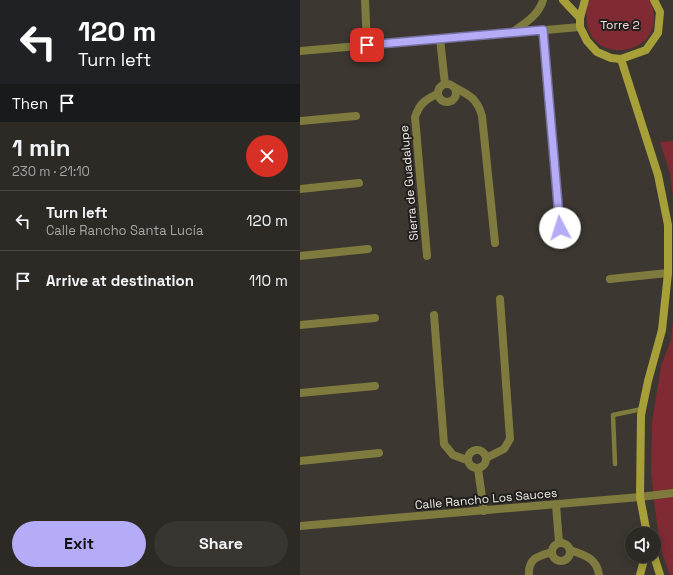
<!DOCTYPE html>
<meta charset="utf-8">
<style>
body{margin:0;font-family:"Space Grotesk",sans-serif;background:#393531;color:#f1f3f6;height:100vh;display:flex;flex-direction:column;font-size:15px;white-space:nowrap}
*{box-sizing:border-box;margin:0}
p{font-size:13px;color:#a7a6a6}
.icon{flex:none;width:22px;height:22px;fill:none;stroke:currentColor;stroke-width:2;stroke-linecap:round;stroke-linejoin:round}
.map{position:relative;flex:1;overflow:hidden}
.drawer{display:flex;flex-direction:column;background:#2d2924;width:300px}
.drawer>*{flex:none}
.top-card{background:#202124;color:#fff;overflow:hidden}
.buttons{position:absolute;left:325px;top:527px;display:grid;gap:8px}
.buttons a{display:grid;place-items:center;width:36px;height:36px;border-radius:50%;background:#2d2924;box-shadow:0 2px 10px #0003,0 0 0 1px #484541;font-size:20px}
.pin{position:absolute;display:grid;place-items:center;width:34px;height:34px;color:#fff;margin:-17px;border-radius:8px;box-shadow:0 2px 6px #0006}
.me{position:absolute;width:44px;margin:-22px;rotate:355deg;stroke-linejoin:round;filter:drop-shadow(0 0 3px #0008)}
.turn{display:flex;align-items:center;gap:14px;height:84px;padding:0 12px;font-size:18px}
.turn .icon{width:52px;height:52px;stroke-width:2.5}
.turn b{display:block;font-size:28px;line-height:34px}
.then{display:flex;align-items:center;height:38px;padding:0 12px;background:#0003;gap:8px;font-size:15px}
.round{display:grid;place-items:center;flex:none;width:42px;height:42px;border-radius:21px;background:#393531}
.head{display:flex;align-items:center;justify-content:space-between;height:68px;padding:0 12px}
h1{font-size:24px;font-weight:700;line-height:30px}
.button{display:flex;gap:8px;margin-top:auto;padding:8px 12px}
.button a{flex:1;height:46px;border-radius:24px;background:#b5acf8;color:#111;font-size:16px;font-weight:700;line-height:46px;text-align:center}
.button a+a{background:#393531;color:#f1f3f6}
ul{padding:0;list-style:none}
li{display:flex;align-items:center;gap:12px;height:60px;padding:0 12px;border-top:1px solid #484541}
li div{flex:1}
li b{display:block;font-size:15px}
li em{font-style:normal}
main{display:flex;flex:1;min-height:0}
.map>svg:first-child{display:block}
.green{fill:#802a34}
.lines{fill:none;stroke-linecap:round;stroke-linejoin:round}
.lane{stroke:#7f7b3f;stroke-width:4.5}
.street{stroke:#7f7b3f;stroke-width:8}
.secondary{stroke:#a7a038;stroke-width:8}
.route-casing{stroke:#7670a1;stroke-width:10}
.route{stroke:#b5acf8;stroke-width:7}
.labels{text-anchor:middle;stroke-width:4;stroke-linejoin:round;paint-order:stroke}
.park-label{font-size:12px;fill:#f7dcdc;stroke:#211f1c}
.street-label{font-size:12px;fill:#f1ede9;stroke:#211f1c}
</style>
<main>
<section class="drawer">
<div class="top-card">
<div class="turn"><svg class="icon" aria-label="left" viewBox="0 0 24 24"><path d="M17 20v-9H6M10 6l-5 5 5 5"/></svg><div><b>120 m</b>Turn left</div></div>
<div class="then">Then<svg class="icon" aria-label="arrive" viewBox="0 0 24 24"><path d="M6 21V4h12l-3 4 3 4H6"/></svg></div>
</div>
<div class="head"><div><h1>1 min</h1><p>230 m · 21:10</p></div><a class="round" style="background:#d93025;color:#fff"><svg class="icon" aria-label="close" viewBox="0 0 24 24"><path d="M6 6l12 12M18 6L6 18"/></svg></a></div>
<ul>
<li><svg class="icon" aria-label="left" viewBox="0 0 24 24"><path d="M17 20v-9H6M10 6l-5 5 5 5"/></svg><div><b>Turn left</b><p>Calle Rancho Santa Lucía</p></div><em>120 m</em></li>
<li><svg class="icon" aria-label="arrive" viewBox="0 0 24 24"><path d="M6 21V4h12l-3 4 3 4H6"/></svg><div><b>Arrive at destination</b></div><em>110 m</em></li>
</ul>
<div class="button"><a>Exit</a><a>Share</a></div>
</section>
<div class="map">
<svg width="373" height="575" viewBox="0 0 373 575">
<rect width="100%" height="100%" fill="#3c3730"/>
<g class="green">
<path d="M290 0H350C373 55 291 69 287 21 286 14 286 6 290 0Z"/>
<path d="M373 141V198L370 173 360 142Z"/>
<path d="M373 319V575H370L360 547 354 501 351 470 352 422 361 366 371 340Z"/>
</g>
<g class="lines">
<path class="lane" d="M315 464 313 415 342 409"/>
<g class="street">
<path d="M65 0 67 45"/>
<path d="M243 30 260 227"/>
<path d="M213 32C225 23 239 15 243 0"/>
<path d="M140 39 145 84"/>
<path d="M0 51 280 27"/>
<circle cx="147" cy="93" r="9"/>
<path d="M154 87C169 95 177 98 182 116L195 243"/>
<path d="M0 121 56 116"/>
<path d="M0 189 59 183"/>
<path d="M0 256 68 249"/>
<path d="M127 256 115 117C120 103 125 100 137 94"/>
<path d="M310 279 368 273"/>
<path d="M134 315 144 444 153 455 167 460"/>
<path d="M0 325 75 318"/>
<path d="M0 393 75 386"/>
<circle cx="177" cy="459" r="9"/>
<path d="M186 458 204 449 210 439 200 299"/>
<path d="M0 461 79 453"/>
<path d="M178 469 184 511"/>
<path d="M256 505 259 542"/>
<path d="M0 526 340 497 373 493"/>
<circle cx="261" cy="552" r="9"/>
<path d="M270 550C284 555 297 558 299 575"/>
<path d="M229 575C228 558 238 556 252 552"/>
</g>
<g class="secondary">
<path d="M263 0 280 18"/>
<path d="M285 0 280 18V27L287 41 297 52 311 58 321 59 346 50 358 33 360 12 354 0"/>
<path d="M321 59 358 175 368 225V273L362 330 348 381 341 415 340 497 347 534"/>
<path d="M354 556 360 575"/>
<path d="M340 575 345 556"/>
</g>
</g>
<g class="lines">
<g class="route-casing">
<path id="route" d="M67 45 243 30 260 228"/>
</g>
<use href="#route" class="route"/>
</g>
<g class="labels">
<g class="park-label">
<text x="320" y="29">Torre 2</text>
</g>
<g class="street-label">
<text transform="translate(109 183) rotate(-95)" y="4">Sierra de Guadalupe</text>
<text transform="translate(186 499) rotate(-5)" y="4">Calle Rancho Los Sauces</text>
</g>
</g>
</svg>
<div class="buttons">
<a><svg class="icon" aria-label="sound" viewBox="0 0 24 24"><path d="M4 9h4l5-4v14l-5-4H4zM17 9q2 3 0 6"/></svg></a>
</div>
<div class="pin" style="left:67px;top:45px;background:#d93025"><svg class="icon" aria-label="arrive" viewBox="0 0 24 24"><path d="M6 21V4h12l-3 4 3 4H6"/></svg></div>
<svg class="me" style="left:260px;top:228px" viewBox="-20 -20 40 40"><circle r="19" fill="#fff"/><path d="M0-13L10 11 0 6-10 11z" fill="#b5acf8"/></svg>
</div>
</main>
